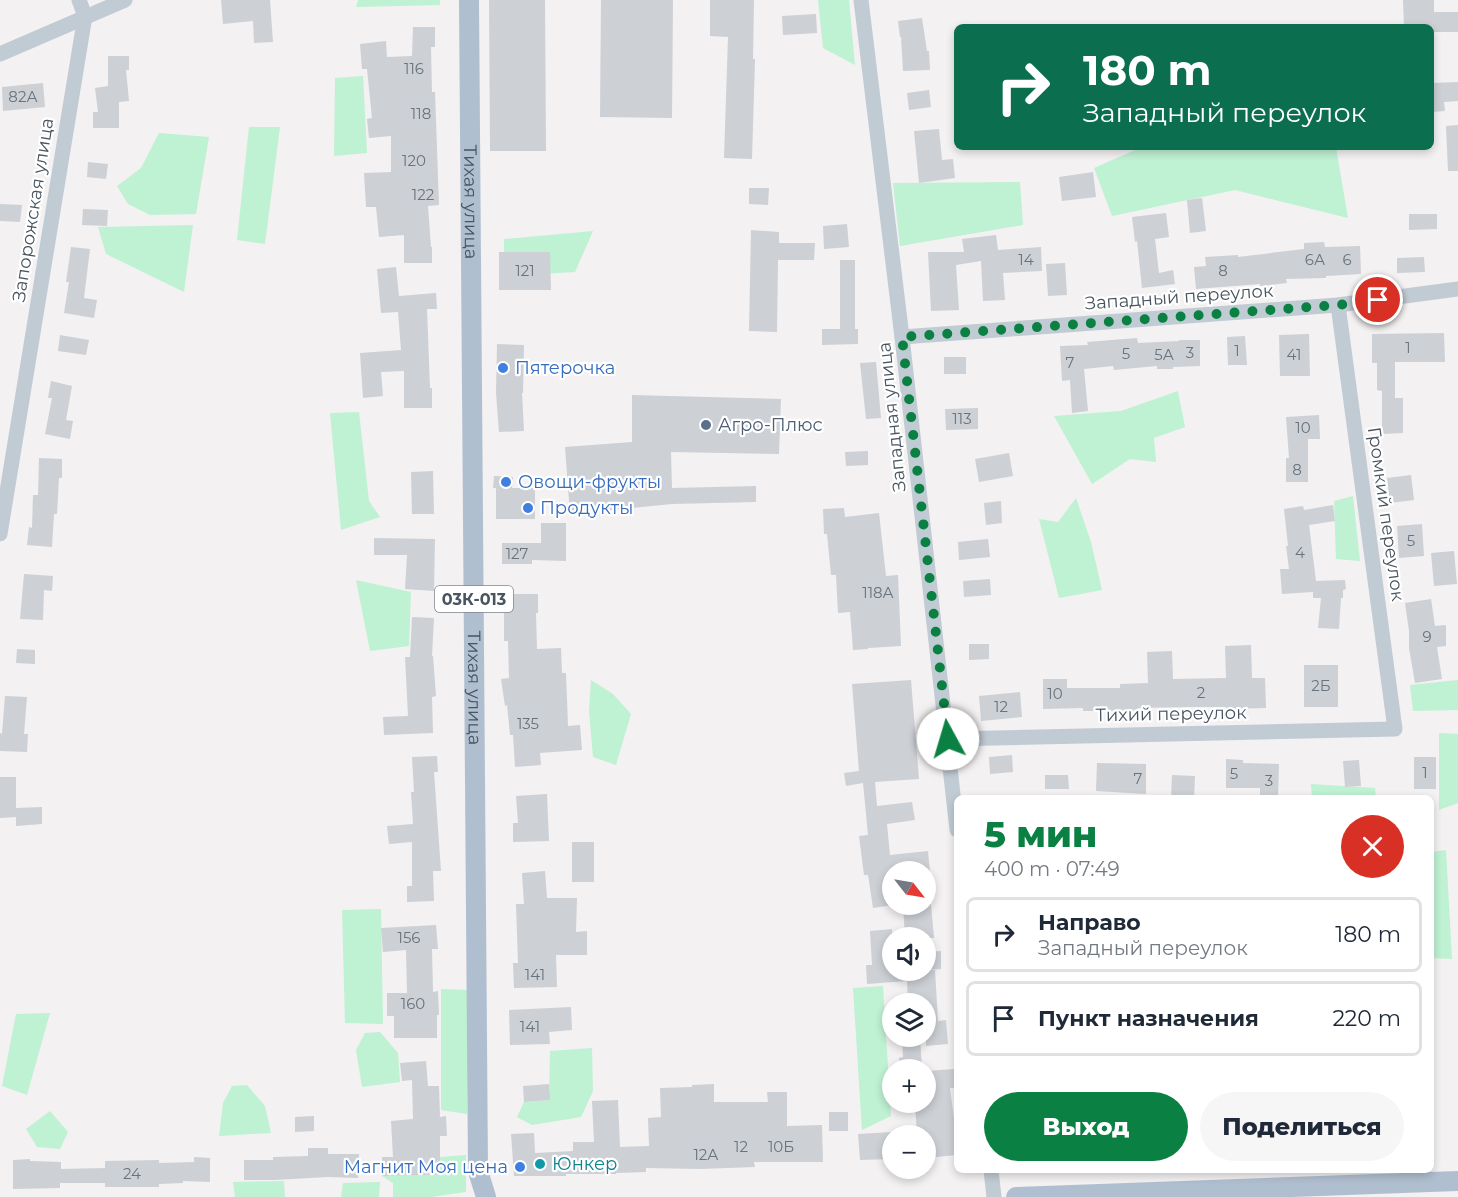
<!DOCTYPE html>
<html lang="ru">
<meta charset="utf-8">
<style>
body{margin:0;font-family:Montserrat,sans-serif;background:#f6f6f7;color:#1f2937;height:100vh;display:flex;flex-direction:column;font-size:22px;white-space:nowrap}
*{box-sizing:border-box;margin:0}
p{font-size:20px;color:#747a83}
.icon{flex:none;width:33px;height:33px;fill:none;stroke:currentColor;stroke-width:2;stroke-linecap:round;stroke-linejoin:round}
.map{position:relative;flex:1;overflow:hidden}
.side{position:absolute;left:954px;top:795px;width:480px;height:378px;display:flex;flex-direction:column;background:#fff;border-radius:9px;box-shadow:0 3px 9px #0003}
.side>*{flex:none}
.hud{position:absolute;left:954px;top:24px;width:480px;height:126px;border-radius:9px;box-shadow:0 3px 9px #0003;background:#0b6e4f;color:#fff;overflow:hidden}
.needle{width:39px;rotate:121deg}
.buttons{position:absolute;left:882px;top:861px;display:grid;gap:12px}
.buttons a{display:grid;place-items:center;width:54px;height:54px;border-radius:50%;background:#fff;box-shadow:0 3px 9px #0003;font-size:30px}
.pin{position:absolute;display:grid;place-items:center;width:51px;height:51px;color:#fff;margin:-26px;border:3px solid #fff;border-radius:50%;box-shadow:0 2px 6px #0007}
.me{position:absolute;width:66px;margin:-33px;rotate:354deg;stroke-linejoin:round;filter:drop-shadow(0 0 4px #0008)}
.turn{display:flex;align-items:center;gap:21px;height:126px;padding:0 30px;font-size:27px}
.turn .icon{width:78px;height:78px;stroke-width:2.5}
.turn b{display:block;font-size:42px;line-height:51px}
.round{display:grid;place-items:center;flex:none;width:63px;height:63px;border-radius:32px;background:#f6f6f7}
.headline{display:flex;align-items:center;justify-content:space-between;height:102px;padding:0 30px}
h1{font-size:36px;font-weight:800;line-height:45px;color:#0b8043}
.primary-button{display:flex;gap:12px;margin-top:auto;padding:12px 30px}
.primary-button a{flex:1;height:69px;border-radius:36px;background:#0b8043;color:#fff;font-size:24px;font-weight:800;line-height:69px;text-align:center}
.primary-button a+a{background:#f6f6f7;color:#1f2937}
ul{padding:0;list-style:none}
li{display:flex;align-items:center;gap:18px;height:75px;margin:0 12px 9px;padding:0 18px;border:3px solid #e0e1e3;border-radius:9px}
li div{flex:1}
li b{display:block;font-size:22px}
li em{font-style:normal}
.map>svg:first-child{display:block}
.green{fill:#bff1d3}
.building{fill:#cdd0d5}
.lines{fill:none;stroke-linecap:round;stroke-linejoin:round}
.minor{stroke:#c1cbd3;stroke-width:15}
.major{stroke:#b0bfd0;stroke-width:20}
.route{stroke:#0b8043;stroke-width:10;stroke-dasharray:0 18}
.shop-dot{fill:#3f7fe0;stroke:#fff;stroke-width:2}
.service-dot{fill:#5c6f8a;stroke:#fff;stroke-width:2}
.culture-dot{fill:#0f9aa8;stroke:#fff;stroke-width:2}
.labels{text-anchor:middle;stroke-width:4.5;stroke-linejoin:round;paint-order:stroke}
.number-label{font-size:15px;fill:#69737c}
.shield{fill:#fff;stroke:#7f878f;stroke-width:1.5}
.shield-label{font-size:16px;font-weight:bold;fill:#48545f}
.street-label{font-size:18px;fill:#48545f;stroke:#fff}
.shop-label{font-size:18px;fill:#366cbe;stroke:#fff;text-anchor:start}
.service-label{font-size:18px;fill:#4e5e75;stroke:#fff;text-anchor:start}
.culture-label{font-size:18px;fill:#0d838f;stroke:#fff;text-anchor:start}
</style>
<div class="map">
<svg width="1458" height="1197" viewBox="0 0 1458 1197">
<rect width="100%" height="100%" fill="#f3f1f1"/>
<g class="green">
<path d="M358 0H440V5L356 7Z"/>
<path d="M818 0H849L855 65 823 48Z"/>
<path d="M363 76 367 153 334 156 335 78Z"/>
<path d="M249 127H280L265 244 237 240Z"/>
<path d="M159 133 209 137 196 214 150 215 128 204 117 186 141 168Z"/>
<path d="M1142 147H1234L1235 149 1336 147 1348 218 1235 190 1112 216 1094 168Z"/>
<path d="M1020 182 1023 225 900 246 893 183Z"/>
<path d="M193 225 184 292 106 254 98 227Z"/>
<path d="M593 231 575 272 504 276V239Z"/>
<path d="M1178 391 1185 427 1154 438 1156 462 1130 459 1092 484 1054 416 1121 411Z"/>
<path d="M359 412 369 501 380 517 341 530 330 413Z"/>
<path d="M1353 496 1360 561 1336 559 1334 501Z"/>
<path d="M1076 498 1091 542 1102 590 1059 598 1039 519 1058 522Z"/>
<path d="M356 580 411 592 409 646 370 651Z"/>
<path d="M591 680 613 694 631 714 616 765 593 757 589 711Z"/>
<path d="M1458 680V710L1413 711 1410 685Z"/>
<path d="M1439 733 1458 734V803L1439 810Z"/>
<path d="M1311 784 1375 788 1376 798H1312Z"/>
<path d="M1446 850 1452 959 1431 958V852Z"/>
<path d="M381 909 383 1024 345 1023 342 910Z"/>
<path d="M883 986 891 1116 862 1130 853 988Z"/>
<path d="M441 989 469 990 467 1114 441 1110Z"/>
<path d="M50 1013 27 1095 2 1086 16 1014Z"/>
<path d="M380 1032 398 1053 400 1082 362 1087 356 1050 365 1033Z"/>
<path d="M592 1048 593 1091 581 1117 532 1125 517 1117 524 1102 549 1100 550 1051Z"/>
<path d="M247 1085 265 1106 271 1133 219 1136 223 1103 232 1086Z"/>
<path d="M50 1111 68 1132 60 1149 37 1147 26 1129Z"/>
<path d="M466 1155V1192L431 1197H393V1183L382 1176 440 1175V1157Z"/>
<path d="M284 1181 285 1197H235L233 1182Z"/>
<path d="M380 1182 379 1197H341L343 1183Z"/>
</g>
<g class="building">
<path d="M221 0H270L273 42 254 43 253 21 223 24Z"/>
<path d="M489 0H545L546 151H490Z"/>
<path d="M601 0H673L672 118 600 117Z"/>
<path d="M710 0H754L753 59H755L752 159 724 158 728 37 710 36Z"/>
<path d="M1403 0H1434V12H1458V32H1431V27H1404Z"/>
<path d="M816 14 817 33 783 35 782 16Z"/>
<path d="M922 18 927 51H929L930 70 903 71 901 37H900L898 21Z"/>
<path d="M413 27H435V47H431L432 92H435L439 205 428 206 431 247H432V263H404V235L379 237 376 207H366L364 173 391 172V136L369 138 367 119 372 118 367 69H362L360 44 386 41 387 57 412 56Z"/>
<path d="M108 56H129V70H126L129 101 119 102V128H93V112H98L95 88 108 86Z"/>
<path d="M1458 82V101L1444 102 1445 111 1431 112V83Z"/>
<path d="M43 83 45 107 3 111 2 87Z"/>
<path d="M929 90 931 107 909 110 907 93Z"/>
<path d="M1458 125V171H1448L1446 126Z"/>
<path d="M939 129 942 160 953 159 955 178 919 183 914 131Z"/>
<path d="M88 162 108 164 106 179 87 177Z"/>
<path d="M1093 172 1096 197 1062 201 1059 177Z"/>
<path d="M749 188H769L768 205 749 204Z"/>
<path d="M1202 198 1206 231 1190 233 1187 200Z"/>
<path d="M0 204 22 205 20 222 0 221Z"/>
<path d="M83 209 108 210 107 226 82 225Z"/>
<path d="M1166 213 1169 237 1155 239 1159 273 1173 270 1175 284 1142 288 1137 241 1135 242 1132 217Z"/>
<path d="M1409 214H1437V229L1409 230Z"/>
<path d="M847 224 849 247 824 249 823 226Z"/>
<path d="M751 230 779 232V243H815L814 260H778L777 332 749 331Z"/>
<path d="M996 235 998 250 1041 247 1042 271 1003 273 1005 300 983 301 981 261 956 265 959 310 931 311 928 252H964L962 239Z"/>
<path d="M1324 242 1325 247 1360 246 1361 274 1326 276V278L1286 279 1287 283 1260 286V284L1196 289 1194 267 1206 266 1205 257 1238 255V257L1304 249V243Z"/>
<path d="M71 247 90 249 84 298 97 300 94 318 64 313 69 282H66Z"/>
<path d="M499 252H550L551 290H499Z"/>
<path d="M1424 257 1425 272 1397 273V258Z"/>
<path d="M840 260H855V329H858V344L822 345V329H840Z"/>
<path d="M1065 263 1067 295 1048 296 1046 264Z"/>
<path d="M396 267 399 296 436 293 437 309H427L430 388H432V408H404V371L381 372 383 396 363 398 360 353 401 350 398 312 381 313 377 269Z"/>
<path d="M1444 333 1445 362H1395V398H1403V433L1382 434V391L1377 390V363H1372V334Z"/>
<path d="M1309 334 1310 376H1280L1279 335Z"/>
<path d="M60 335 89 340 86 355 58 351Z"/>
<path d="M1245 336 1247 365H1228L1227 337Z"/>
<path d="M1137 338 1138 343 1179 341V340H1200V366L1173 367V369H1157V366L1114 370 1113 366 1084 369 1088 411 1072 413 1070 380 1062 381 1060 346 1088 345 1087 342Z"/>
<path d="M497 344 524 345 523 393H522L524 431 499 432 496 393Z"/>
<rect x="944" y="357" width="22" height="17"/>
<path d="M876 362 881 418 866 419 860 363Z"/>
<path d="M51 381 72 386 66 420 73 421 70 439 45 434 52 398H48Z"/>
<path d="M632 395 781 399 779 454 671 452 672 488 756 486V502L672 504 570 514 565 447 632 442Z"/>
<path d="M978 408V429L946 430 945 409Z"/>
<path d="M1319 415 1320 439H1308V482H1286V458H1289L1286 417Z"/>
<path d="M868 451V465L846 466 845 452Z"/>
<path d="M1009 453 1013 476 979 482 975 459Z"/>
<path d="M39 458 62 459V478H59L57 514H54L52 547 27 545 29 527 32 528 33 495H38Z"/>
<path d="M433 471 434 514H412L411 472Z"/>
<path d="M1411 475 1414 500 1390 503 1387 478Z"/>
<path d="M494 476 513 477 512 488H535V519H496V488H493Z"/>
<path d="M1001 501 1002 523 986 525 984 503Z"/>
<path d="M1333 505 1335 521 1309 525 1316 581 1345 580 1346 589 1343 590V598H1341L1339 629 1318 628 1321 598H1313V592L1282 594 1280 569H1289L1286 546H1288L1284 509 1303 506 1304 510Z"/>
<path d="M844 508 845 517 879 513 886 576 898 575 901 646 868 648V649L853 650 850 612 838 613 836 575H831L827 534H824L823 509Z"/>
<path d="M541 523H566V561L532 560V564H502V543H541Z"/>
<path d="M1422 524 1424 556 1399 558 1397 526Z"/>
<path d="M374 538 435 539 434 591 405 589 407 555H374Z"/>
<path d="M988 539 990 557 959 560 958 542Z"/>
<path d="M1454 551 1457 584 1434 586 1431 553Z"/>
<path d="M24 574 53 576 52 591 44 590 43 620 20 619Z"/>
<path d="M990 579 991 595 964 597 963 581Z"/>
<path d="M501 594H538V613H536L537 649 561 648 562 673H566L568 726 580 725 582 750 540 753 541 765 515 767 513 735H510L507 705 505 706 501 679 509 678 508 641H504V613H501Z"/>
<path d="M1431 599 1435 626 1446 625V646L1437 647 1442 679 1415 683 1409 648V631L1405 603Z"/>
<path d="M412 617 434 618 432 656H433L436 696 432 697 433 733 384 735 383 717 408 716 405 657H410Z"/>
<path d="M969 644H989V659L969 660Z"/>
<path d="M1251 645 1252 678H1265L1266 708 1226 709V707H1191L1138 708V710L1100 711H1083V708L1043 709V679H1067V688H1120V684L1148 683 1147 652 1172 651 1173 679 1226 678 1225 646Z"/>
<path d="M17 649 35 650V664L16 663Z"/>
<rect x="1304" y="665" width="34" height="42"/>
<path d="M911 680 919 779 875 782 877 806 912 802 915 820 887 824 890 855 928 851 930 872H888L893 905 873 908 868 875H864L859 836 868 835 863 783 846 786 844 773 859 771 852 684Z"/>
<path d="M1020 692 1022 717 981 721 979 696Z"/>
<path d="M5 696 27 697 24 734H28L27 752 0 751V733L2 734Z"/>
<path d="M1012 755 1013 772 990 774 989 757Z"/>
<path d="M437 756 438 772H434L441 871H433L434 901 407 902V886H412V842L389 844 387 826 413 824 411 792H414L412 757Z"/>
<rect x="1414" y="757" width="22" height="32"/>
<path d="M1226 759 1243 760V763L1279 764 1278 798H1260V788H1226Z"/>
<path d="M1359 760 1361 786 1345 787 1343 761Z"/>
<path d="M1097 763 1146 764V794L1096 791Z"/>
<path d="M1045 775H1068L1069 789H1045Z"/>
<path d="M1172 775 1195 776 1194 798H1171Z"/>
<path d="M0 777H16V808L42 807V824L16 826V817L0 818Z"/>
<path d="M547 794 549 841 513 842V823H518L516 796Z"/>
<rect x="572" y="842" width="22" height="40"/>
<path d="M545 871 547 898H577L576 932 587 931V955H556L557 987 514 988 513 963H518L516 904H524L522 873Z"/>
<path d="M903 904H931L934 938H905Z"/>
<path d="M436 925 438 949H432L433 992 438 991 439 1015H437V1038H394V1016H387V993H407L406 950 383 952 381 928Z"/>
<path d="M892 929V970H935L938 1021 946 1020 948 1044 926 1046V1004H908L907 981 867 984 866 965H872L870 931Z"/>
<path d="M941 951V969L926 970V952Z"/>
<path d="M571 1007 572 1030 549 1032 550 1044 510 1045 509 1010Z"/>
<path d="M902 1036H920L922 1070H900L899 1058 903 1057Z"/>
<path d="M426 1061 428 1086H439L440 1117 446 1116 447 1136H440V1175L382 1176V1157H393L391 1121 413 1119 412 1080 402 1081 400 1063Z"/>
<path d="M954 1069 955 1088H950L955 1126 957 1125V1155L926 1158V1136H917L915 1102H927L926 1071Z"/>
<path d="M549 1084 550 1100 524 1102 523 1086Z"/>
<path d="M714 1084V1102H768L767 1092H787V1126L822 1125 823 1162H754L755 1167 700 1169 646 1168V1172L616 1173V1174H566V1176H514L511 1134 534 1133 535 1153 573 1151V1142H594L592 1101 618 1100 620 1147 649 1146 648 1118 661 1117 660 1088 692 1087V1085Z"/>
<rect x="829" y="1112" width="19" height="19"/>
<path d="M314 1116V1131L295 1132V1117Z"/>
<path d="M892 1132V1159L860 1160 858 1134Z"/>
<path d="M308 1148H328V1154H359L358 1178 328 1177 274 1180H244V1160H273V1157L308 1156Z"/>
<path d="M194 1157 210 1158V1182L183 1181V1183L159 1184V1187H105V1183H60V1188L13 1189V1160L30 1159V1161L61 1162V1169L105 1168V1161L159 1160V1163L194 1162Z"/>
</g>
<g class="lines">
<g class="minor">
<path d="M861 0 902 337 957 830"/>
<path d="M0 54 125 0"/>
<path d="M902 337 1338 305 1458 289"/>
<path d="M0 534 85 16 79 0"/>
<path d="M948 739 1395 729 1338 305"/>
<path d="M991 1170 994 1197"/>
</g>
<g class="major">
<path id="s1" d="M469 0 478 1171 486 1197"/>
<path d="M1016 1197 1458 1181"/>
</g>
</g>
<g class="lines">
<path class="route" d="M948 739 902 337 1338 305 1378 300"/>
</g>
<g class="shop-dot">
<circle cx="503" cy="368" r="6"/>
<circle cx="506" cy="482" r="6"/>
<circle cx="528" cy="508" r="6"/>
<circle cx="520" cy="1167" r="6"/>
</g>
<circle class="service-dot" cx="706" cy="425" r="6"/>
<circle class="culture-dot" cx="540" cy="1164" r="6"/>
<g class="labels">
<g class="number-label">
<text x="414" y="74">116</text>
<text x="23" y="102">82А</text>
<text x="421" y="119">118</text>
<text x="414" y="166">120</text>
<text x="423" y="200">122</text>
<text x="1026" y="265">14</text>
<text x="1315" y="265">6А</text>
<text x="1347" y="265">6</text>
<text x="525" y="276">121</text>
<text x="1223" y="276">8</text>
<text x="1408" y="353">1</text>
<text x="1237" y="356">1</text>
<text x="1190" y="358">3</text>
<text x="1126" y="359">5</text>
<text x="1164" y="360">5А</text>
<text x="1294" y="360">41</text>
<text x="1070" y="368">7</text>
<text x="962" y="424">113</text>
<text x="1303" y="433">10</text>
<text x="1297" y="475">8</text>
<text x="1411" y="546">5</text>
<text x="1300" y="558">4</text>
<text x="517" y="559">127</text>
<text x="878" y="598">118А</text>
<text x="1427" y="642">9</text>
<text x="1321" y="691">2Б</text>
<text x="1201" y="698">2</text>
<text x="1055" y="699">10</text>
<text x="1001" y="712">12</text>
<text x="528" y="729">135</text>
<text x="1425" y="778">1</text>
<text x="1234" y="779">5</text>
<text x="1138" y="784">7</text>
<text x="1269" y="786">3</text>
<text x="409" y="943">156</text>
<text x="535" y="980">141</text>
<text x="413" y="1009">160</text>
<text x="530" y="1032">141</text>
<text x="741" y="1152">12</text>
<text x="781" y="1152">10Б</text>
<text x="706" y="1160">12А</text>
<text x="132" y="1179">24</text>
</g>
<rect class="shield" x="435" y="586" width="78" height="26" rx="4.5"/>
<g class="shield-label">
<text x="474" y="605">03К-013</text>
</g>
<g class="street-label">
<text dy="6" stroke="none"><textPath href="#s1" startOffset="202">Тихая улица</textPath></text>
<text transform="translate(33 210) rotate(-81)" y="6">Запорожская улица</text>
<text transform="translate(1179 297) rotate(-4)" y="6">Западный переулок</text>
<text transform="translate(892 417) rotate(-96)" y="6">Западная улица</text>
<text transform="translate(1386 514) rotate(82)" y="6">Громкий переулок</text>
<text dy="6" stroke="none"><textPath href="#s1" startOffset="688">Тихая улица</textPath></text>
<text transform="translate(1171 714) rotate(-1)" y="6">Тихий переулок</text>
</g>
<g class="shop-label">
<text x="515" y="374">Пятерочка</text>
<text x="518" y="488">Овощи-фрукты</text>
<text x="540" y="514">Продукты</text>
<text x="508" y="1173" text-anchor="end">Магнит Моя цена</text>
</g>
<g class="service-label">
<text x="718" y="431">Агро-Плюс</text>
</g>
<g class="culture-label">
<text x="552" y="1170">Юнкер</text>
</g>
</g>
</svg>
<div class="buttons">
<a><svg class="needle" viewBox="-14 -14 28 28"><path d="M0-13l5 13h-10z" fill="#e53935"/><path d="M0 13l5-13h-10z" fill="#747a83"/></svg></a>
<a><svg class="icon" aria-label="sound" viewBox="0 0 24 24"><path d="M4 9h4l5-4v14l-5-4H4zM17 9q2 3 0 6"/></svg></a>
<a><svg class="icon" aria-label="layers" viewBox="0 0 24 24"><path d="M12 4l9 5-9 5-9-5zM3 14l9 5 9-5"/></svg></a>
<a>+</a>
<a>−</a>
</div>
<div class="pin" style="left:1378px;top:300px;background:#d93025"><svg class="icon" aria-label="arrive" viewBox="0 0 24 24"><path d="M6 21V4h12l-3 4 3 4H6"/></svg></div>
<svg class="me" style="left:948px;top:739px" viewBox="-20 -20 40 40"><circle r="19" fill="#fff"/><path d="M0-13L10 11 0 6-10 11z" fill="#0b8043"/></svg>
<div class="hud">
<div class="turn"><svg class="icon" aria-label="right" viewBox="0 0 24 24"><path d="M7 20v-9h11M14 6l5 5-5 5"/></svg><div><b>180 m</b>Западный переулок</div></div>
</div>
<section class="side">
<div class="headline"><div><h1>5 мин</h1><p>400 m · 07:49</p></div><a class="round" style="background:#d93025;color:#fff"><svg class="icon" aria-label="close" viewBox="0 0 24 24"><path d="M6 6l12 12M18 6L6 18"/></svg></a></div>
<ul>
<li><svg class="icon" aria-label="right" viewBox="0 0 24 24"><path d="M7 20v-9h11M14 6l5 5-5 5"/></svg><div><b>Направо</b><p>Западный переулок</p></div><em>180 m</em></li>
<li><svg class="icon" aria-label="arrive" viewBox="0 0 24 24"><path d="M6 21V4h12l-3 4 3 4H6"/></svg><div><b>Пункт назначения</b></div><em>220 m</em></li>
</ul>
<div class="primary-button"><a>Выход</a><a>Поделиться</a></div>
</section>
</div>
